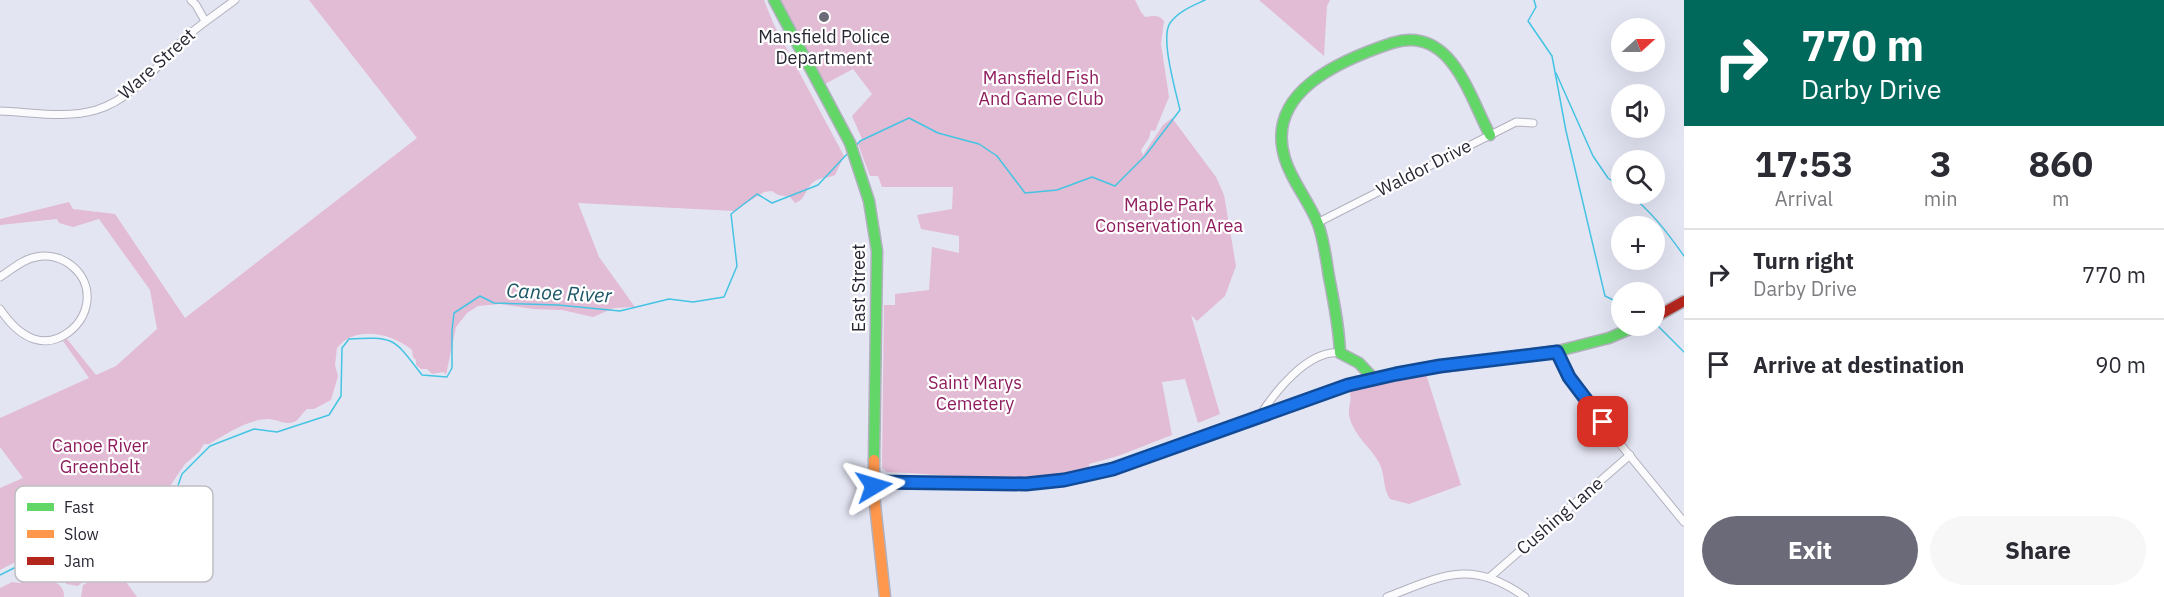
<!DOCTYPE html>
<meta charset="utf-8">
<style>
body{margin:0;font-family:"IBM Plex Sans",sans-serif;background:#f7f7f7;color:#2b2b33;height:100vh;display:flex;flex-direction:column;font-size:22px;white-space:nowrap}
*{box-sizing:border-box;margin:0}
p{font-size:20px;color:#7c7c81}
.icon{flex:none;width:33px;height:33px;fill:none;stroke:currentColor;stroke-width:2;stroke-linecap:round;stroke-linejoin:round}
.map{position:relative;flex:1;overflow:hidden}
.drawer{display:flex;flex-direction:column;background:#fff;width:480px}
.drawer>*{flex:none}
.banner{background:#00695c;color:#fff;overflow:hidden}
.needle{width:39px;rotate:69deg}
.fabs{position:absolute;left:1611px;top:18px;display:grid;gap:12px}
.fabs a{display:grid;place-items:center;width:54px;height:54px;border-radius:50%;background:#fff;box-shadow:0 6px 24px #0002;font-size:30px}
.pin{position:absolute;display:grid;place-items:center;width:51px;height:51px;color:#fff;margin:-26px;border-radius:12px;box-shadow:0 3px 9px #0006}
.me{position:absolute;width:66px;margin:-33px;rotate:83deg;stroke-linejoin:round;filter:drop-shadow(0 0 4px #0008)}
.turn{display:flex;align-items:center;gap:21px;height:126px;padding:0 18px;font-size:27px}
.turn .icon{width:78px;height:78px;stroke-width:2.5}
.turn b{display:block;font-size:42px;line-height:51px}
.eta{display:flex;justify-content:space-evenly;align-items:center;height:102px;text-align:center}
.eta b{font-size:36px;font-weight:800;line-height:42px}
.action{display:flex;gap:12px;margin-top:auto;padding:12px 18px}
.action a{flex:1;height:69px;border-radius:36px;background:#6a6a78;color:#fff;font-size:24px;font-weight:800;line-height:69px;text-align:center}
.action a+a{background:#f7f7f7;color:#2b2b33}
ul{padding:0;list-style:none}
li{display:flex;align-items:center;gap:18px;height:90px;padding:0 18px;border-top:2px solid #e1e1e2}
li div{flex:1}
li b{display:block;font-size:22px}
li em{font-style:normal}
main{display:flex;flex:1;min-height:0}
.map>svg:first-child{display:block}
.green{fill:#e2bbd4}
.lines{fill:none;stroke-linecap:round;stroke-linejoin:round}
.stream{stroke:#44c4e2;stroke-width:1.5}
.street-casing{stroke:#b1b1bd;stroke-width:9}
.fast-casing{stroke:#b1b1bd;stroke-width:13}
.slow-casing{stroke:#b1b1bd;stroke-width:13}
.jam-casing{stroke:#b1b1bd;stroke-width:13}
.street{stroke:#fbfbfd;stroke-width:7}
.fast{stroke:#63d668;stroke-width:10}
.slow{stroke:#ff974d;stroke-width:10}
.jam{stroke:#b3261e;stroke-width:10}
.route-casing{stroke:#114b97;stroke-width:15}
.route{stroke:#1a73e8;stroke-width:10}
.poi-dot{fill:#6a6a78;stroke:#fff;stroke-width:2}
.labels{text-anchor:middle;stroke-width:4.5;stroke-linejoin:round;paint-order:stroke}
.poi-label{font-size:18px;fill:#282835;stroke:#fff}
.street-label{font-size:18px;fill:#282835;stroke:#fff}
.park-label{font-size:18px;fill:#8f1d5e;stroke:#fff}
.water-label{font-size:20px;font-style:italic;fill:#1c5666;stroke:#fff}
.key{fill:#fff;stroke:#bebec2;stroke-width:1.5}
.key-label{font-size:16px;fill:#282835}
</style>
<main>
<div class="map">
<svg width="1684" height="597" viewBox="0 0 1684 597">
<rect width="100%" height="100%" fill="#e4e5f3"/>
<g class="green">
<path d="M309 0H764L774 25 844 156 835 175C829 178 821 177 815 181 805 187 807 199 795 203L790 197 778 195 772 191 764 192 734 211 578 203 599 257 635 307 614 308 593 317 562 310 533 309 500 304 478 306 467 313 456 327 446 375 444 372 432 374 427 369H421L416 365V360L413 357 412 350C392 333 355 325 337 348L335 365 338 376 331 400 314 409H307C302 413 299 420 294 422 285 425 278 420 270 419 250 418 226 434 209 444H204L199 452 185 464 166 492 165 501 180 547V566L170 574 159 573 153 561 146 568C134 555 101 567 88 576 85 579 82 583 78 586L66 584 63 576 53 570 32 572 24 568 17 561 0 570V488L23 478 0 447V418L89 378 63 341 67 339 96 375 116 366 157 329 150 290 99 219 73 227 59 223 57 219 0 225V219L69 202 73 209 115 214 185 318 417 138Z"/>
<path d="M781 0H1135L1141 12 1145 17C1154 16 1158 14 1164 21L1161 44 1169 97 1155 131 1151 130 1149 138 1141 150 1143 155 1163 125 1172 118 1216 177 1224 195 1236 266 1225 296 1197 321 1191 315 1220 414 1198 423 1185 379 1162 382 1172 435 1118 456 1089 464V469C1023 484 954 475 887 472L882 468V463L884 305H895V294L929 290 932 247 959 253V236L921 229 917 215 952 209 953 187H882L878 176H870L858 144 862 139 852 116 872 94 853 69 825 84Z"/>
<path d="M1259 0H1330L1327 6 1324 56Z"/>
<path d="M1426 374 1461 485 1409 504 1390 499C1383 488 1385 478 1381 467 1375 450 1352 436 1349 414 1348 405 1353 400 1349 391Z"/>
<path d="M102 575 126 582 137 597H81L83 585Z"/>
<path d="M34 579C47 579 65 581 64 597H0V588L12 582 19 583Z"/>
</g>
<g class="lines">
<g class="stream">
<path d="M1534 0 1536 7 1528 21 1552 56 1566 131 1605 296 1622 304"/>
<path d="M1556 73 1593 156 1608 178 1622 188"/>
<path d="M855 147 860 141 909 118 938 133 979 144 997 156 1025 193 1057 190 1092 177 1115 186 1145 156 1180 110C1176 92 1160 38 1170 23 1179 11 1192 6 1205 0"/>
<path d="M1629 194C1651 211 1667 232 1684 256"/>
<path d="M1659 327 1684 352"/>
<path d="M0 575 14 568 77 576 124 568 163 575 186 572 192 556 174 510V497L182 474 210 446 254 429 277 432 329 415 341 396 342 348 349 339C396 336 394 339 422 375L447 377 452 368V331L454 313 480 296 494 303 558 305 620 311 669 299 693 302 724 297 737 266 731 214 757 194 772 203 818 185 849 152"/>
</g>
<g class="street-casing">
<g id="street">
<path d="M191 0 196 5 205 21"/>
<path d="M0 111C31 112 66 119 96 110 133 99 158 65 184 39 200 24 218 13 235 0"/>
<path d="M1317 223 1516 122 1533 123"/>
<path d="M0 277C11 270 23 259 36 257 62 251 90 273 87 301 84 326 58 347 34 339 19 334 8 321 0 309"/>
<path d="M1557 352 1569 377 1589 406 1684 522"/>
<path d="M1259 417C1274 393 1308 349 1340 353"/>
<path d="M1490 577 1630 455"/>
<path d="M1387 597C1442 576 1471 558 1525 597"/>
</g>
</g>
<g class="fast-casing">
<g id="fast">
<path d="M774 0 850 143 869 201 877 251 874 460"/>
<path d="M1558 351 1609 338 1637 326"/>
<path d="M1374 379 1359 363 1340 353C1339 327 1334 302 1329 277 1326 259 1324 240 1318 224 1309 201 1292 182 1285 159 1264 92 1341 60 1392 43 1451 24 1469 96 1490 135"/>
<path d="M874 482 1026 484 1082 477 1127 464 1313 398"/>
</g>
</g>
<g class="slow-casing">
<g id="slow">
<path d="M1313 398 1348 385 1396 373 1558 351"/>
<path d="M874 460V495L885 597"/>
</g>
</g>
<g class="jam-casing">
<path id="jam" d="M1654 318 1684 301"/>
</g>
<use href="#street" class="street"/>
<use href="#fast" class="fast"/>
<use href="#slow" class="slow"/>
<use href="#jam" class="jam"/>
</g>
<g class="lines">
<g class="route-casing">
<path id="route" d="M874 486V482L1026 484 1064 480 1113 469 1348 385 1396 374 1440 366 1557 352 1569 377 1603 422"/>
</g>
<use href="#route" class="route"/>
</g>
<circle class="poi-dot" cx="824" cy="17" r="6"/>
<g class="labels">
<g class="poi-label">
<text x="824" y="43">Mansfield Police<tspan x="824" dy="21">Department</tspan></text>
</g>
<g class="street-label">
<text transform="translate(157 64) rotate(-42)" y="6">Ware Street</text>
<text transform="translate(1424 168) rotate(-27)" y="6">Waldor Drive</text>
<text transform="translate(859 288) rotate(-90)" y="6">East Street</text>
<text transform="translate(1560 516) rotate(-41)" y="6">Cushing Lane</text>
</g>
<g class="park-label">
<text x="1041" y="84">Mansfield Fish<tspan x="1041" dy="21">And Game Club</tspan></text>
<text x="1169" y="211">Maple Park<tspan x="1169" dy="21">Conservation Area</tspan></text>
<text x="975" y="389">Saint Marys<tspan x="975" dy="21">Cemetery</tspan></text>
<text x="100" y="452">Canoe River<tspan x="100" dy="21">Greenbelt</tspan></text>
</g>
<g class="water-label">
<text transform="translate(559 293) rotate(3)" y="7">Canoe River</text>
</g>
</g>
<rect x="15" y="486" width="198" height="96" rx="9" class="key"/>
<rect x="27" y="503" width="27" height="8" fill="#63d668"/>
<rect x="27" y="530" width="27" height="8" fill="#ff974d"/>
<rect x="27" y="557" width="27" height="8" fill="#b3261e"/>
<g class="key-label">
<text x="64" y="513">Fast</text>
<text x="64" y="540">Slow</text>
<text x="64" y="567">Jam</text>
</g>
</svg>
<div class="fabs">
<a><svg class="needle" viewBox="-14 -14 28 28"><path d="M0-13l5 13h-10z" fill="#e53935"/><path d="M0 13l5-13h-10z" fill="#7c7c81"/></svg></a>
<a><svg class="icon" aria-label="sound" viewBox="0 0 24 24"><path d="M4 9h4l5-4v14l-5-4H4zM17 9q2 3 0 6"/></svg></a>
<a><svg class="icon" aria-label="search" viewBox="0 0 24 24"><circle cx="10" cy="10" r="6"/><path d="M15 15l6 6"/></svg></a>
<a>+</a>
<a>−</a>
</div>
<div class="pin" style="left:1603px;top:422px;background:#d93025"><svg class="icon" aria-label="arrive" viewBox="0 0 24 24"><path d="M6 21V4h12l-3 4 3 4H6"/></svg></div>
<svg class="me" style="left:874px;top:486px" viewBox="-20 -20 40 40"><path d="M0-17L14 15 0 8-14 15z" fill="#1a73e8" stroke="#fff" stroke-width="4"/></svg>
</div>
<section class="drawer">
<div class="banner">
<div class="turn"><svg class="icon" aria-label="right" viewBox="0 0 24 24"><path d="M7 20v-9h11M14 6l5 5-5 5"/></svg><div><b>770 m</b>Darby Drive</div></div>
</div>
<div class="eta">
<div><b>17:53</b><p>Arrival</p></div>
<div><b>3</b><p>min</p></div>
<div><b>860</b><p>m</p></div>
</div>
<ul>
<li><svg class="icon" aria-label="right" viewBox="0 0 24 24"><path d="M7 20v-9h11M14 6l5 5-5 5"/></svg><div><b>Turn right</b><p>Darby Drive</p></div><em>770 m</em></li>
<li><svg class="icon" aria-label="arrive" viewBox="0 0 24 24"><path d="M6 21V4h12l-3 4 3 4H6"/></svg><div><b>Arrive at destination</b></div><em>90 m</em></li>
</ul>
<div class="action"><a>Exit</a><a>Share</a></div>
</section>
</main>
